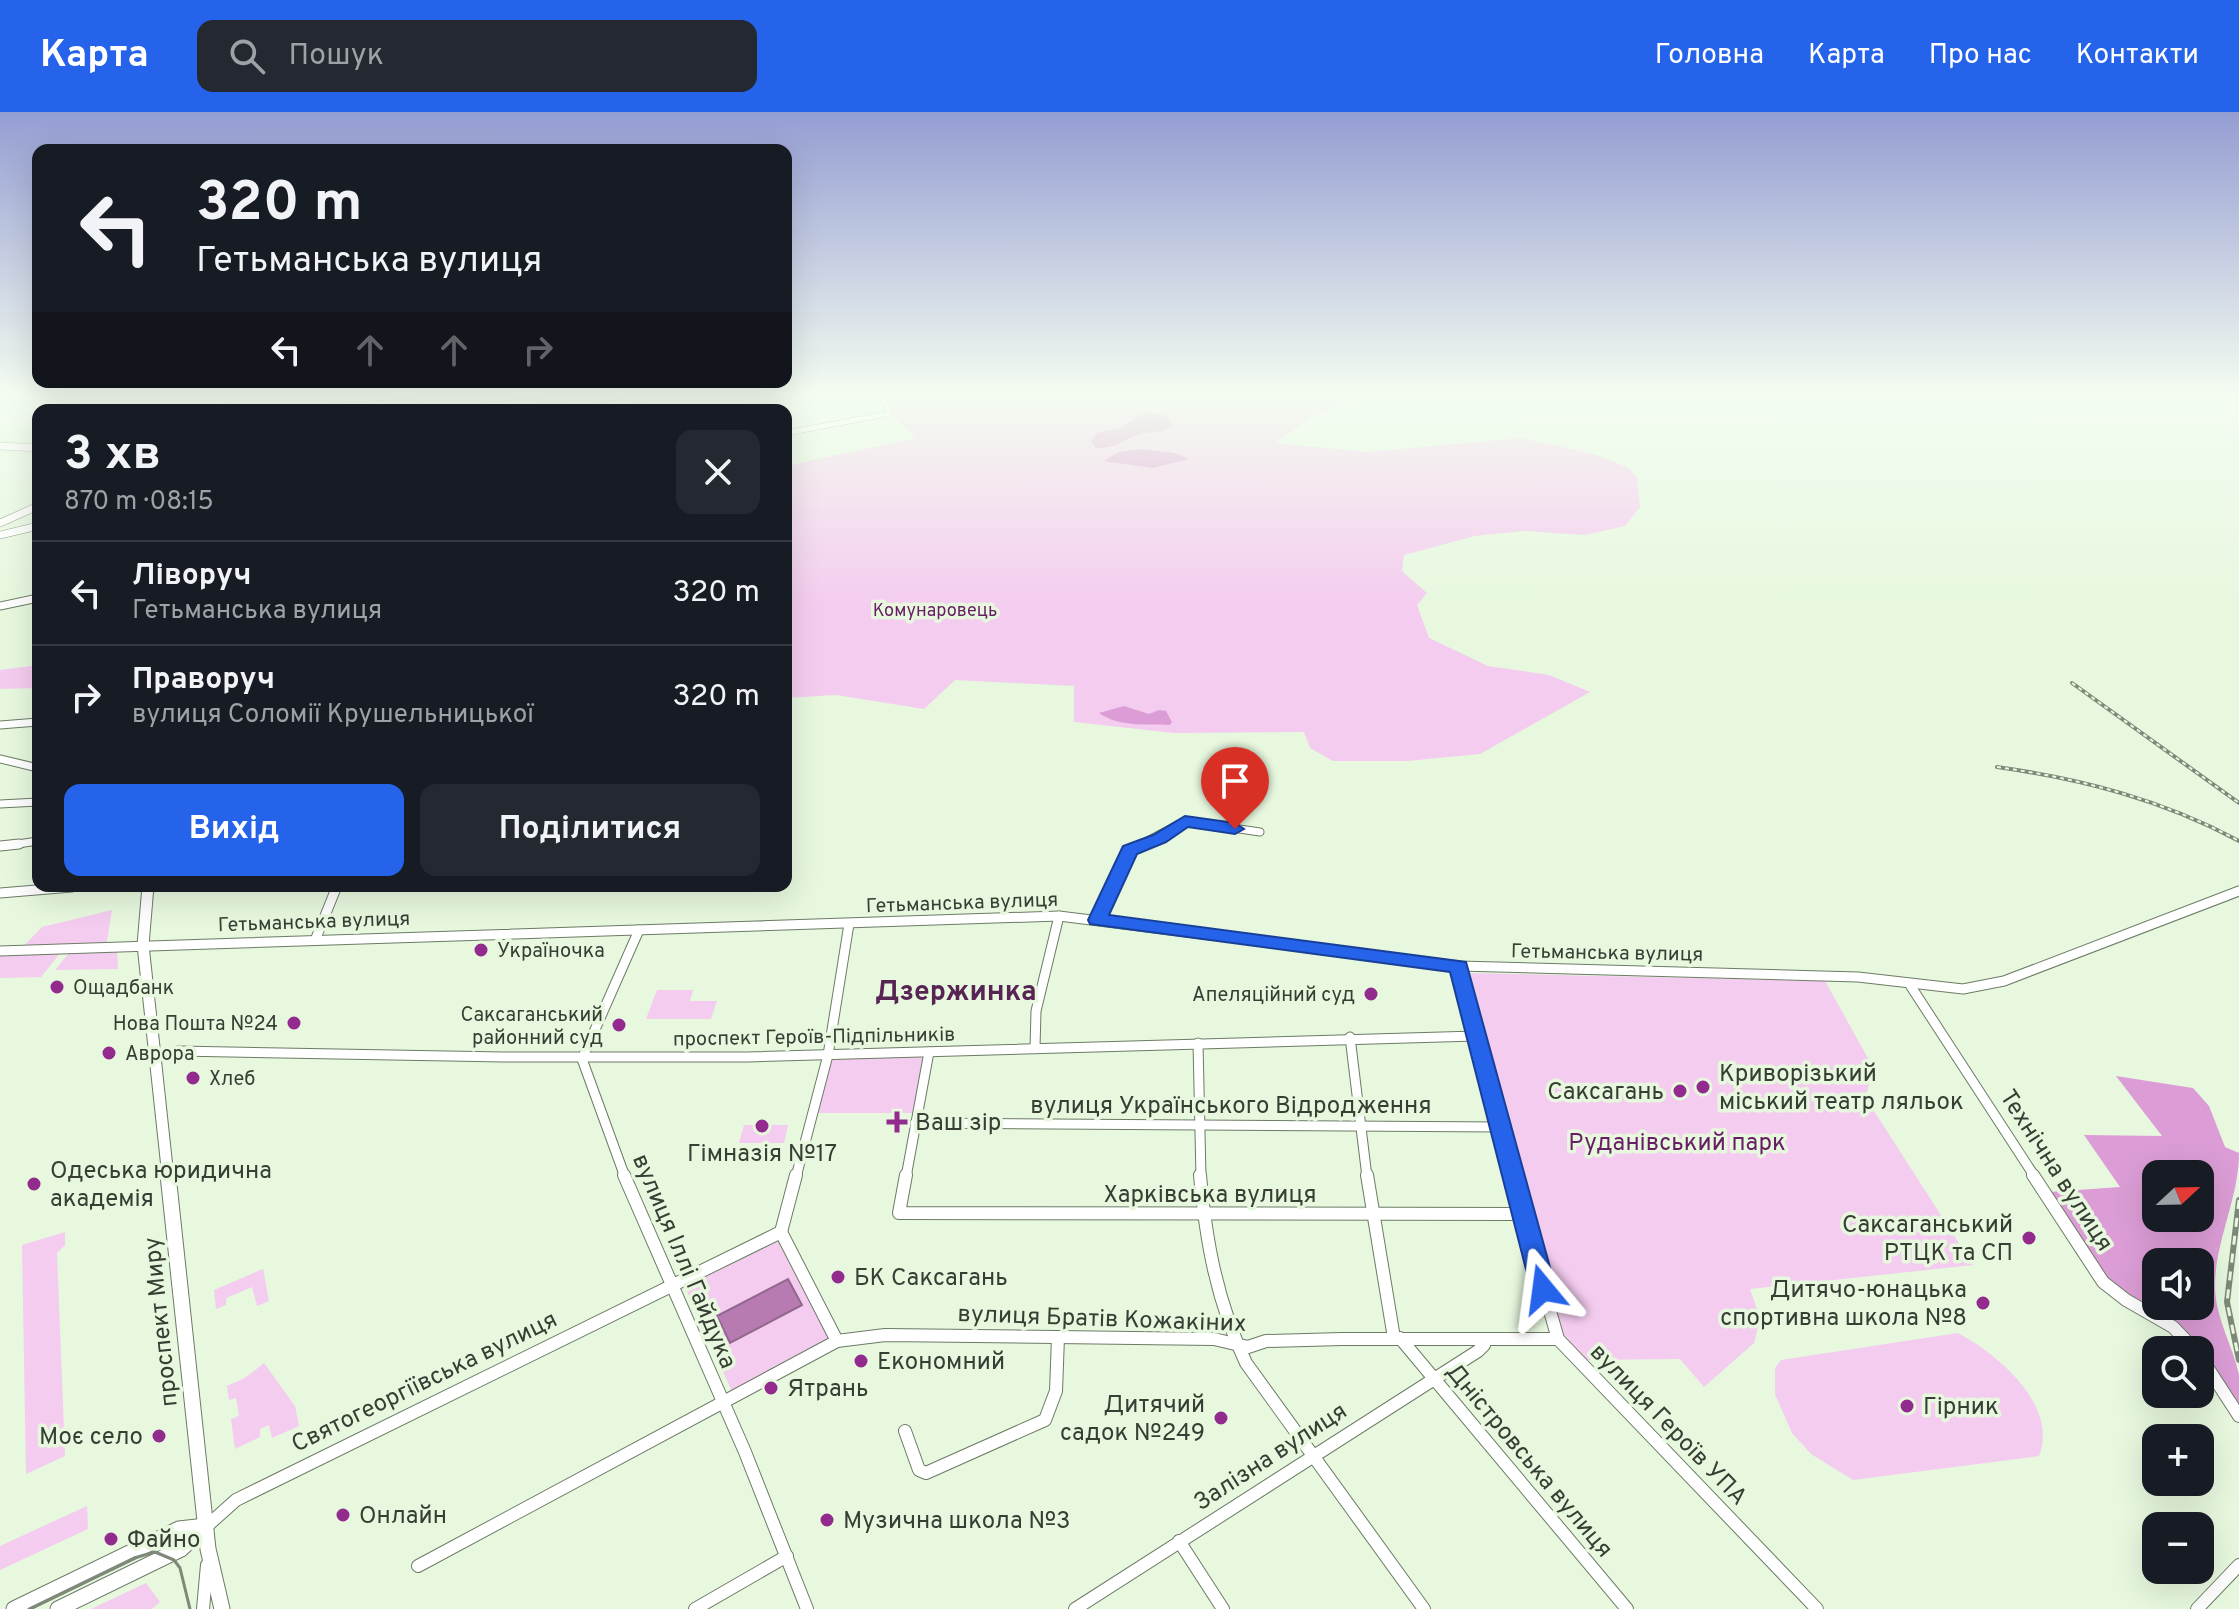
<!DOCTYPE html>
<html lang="uk">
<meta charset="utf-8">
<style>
body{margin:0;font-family:Overpass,sans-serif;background:#242831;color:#f1f3f6;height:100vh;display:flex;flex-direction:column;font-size:30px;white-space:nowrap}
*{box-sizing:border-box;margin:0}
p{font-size:26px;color:#9ea1a6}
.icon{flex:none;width:44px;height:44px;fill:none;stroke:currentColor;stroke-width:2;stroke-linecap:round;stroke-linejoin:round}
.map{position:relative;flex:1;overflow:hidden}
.side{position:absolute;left:32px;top:292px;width:760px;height:488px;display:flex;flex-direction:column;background:#171b24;border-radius:16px;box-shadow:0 8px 32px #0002}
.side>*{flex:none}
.guide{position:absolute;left:32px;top:32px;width:760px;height:244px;border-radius:16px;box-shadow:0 8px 32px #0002;background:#171b24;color:#f1f3f6;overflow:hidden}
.needle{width:52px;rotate:68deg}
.fabs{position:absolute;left:2142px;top:1048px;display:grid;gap:16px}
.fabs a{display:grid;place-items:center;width:72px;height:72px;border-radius:16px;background:#171b24;box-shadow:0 8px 32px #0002;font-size:40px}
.pin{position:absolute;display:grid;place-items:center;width:68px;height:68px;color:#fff;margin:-82px -34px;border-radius:50% 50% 50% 0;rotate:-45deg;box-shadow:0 0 8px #0007}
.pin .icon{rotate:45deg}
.me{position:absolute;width:88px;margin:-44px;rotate:344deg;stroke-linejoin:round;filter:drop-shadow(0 0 6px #0008)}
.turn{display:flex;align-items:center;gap:28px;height:168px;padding:0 32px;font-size:36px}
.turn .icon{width:104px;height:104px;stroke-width:2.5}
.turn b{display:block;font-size:56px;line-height:68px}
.lanes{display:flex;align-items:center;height:76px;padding:0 32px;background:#0003;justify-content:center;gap:40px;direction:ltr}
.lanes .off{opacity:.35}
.round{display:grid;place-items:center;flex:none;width:84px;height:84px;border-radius:16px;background:#242831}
.headline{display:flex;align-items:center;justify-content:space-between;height:136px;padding:0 32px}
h1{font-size:48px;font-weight:700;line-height:60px}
.primary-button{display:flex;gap:16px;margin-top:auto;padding:16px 32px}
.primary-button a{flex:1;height:92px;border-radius:16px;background:#2563eb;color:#fff;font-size:32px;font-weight:700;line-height:92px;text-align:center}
.primary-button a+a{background:#242831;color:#f1f3f6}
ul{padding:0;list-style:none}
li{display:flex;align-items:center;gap:24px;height:104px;padding:0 32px;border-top:2px solid #363941}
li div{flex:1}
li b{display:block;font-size:30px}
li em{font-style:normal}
header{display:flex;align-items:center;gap:48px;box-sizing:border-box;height:112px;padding:0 40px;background:#2563eb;color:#fff}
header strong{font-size:38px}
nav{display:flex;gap:44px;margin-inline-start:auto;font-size:28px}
.search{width:560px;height:72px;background:#242831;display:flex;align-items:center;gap:20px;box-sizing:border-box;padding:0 28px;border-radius:16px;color:#9ea1a6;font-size:30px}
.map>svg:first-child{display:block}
.green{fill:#f4ccef}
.forest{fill:#dc9dd6;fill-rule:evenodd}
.water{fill:#b77ab1;stroke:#91688c;stroke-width:2}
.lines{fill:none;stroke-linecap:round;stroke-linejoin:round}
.minor-far3-casing{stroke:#6c7b65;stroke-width:6}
.minor-far2-casing{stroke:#6c7b65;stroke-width:9}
.minor-far1-casing{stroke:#6c7b65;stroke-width:11}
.minor-casing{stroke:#6c7b65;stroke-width:14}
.major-far2-casing{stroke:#6c7b65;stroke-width:8}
.major-far1-casing{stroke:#6c7b65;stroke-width:13}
.major-casing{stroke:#6c7b65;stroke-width:17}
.minor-far3{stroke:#fff;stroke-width:5}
.minor-far2{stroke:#fff;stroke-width:7}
.minor-far1{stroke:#fff;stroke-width:9}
.minor{stroke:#fff;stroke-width:12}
.major-far2{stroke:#fff;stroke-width:7}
.major-far1{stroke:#fff;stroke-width:11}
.major{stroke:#fff;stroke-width:15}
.tram{stroke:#7e8979;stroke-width:3}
.rail-far1-casing{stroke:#7e8979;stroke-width:4}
.rail-casing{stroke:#7e8979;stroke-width:6}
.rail-far1{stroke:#e7f8df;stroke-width:2;stroke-dasharray:4;stroke-linecap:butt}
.rail{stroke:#e7f8df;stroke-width:3;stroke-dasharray:9;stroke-linecap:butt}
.route{fill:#2563eb;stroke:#184099;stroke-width:2}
.poi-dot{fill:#932a8e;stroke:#e7f8df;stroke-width:3}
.labels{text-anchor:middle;stroke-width:7;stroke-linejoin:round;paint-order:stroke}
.far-park-label{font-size:18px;fill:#671e64;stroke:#e7f8df}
.street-label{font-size:20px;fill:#373e34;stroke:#e7f8df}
.poi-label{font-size:20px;fill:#373e34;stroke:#e7f8df;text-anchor:start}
.near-poi-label{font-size:24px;fill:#373e34;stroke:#e7f8df;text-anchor:start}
.near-street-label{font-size:24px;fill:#373e34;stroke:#e7f8df}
.near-park-label{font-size:24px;fill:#671e64;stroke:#e7f8df}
.district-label{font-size:28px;font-weight:bold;fill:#572453;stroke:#e7f8df}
</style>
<header>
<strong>Карта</strong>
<div class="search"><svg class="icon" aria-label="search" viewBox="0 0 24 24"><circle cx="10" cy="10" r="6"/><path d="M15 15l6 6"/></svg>Пошук</div>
<nav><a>Головна</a><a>Карта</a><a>Про нас</a><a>Контакти</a></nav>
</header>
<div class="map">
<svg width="2239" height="1497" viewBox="0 0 2239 1497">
<rect width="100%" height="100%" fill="#e7f8df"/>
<g class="green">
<path d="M882 284H1361L1310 306 1275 331 1367 340 1522 326 1597 343 1627 355 1637 365 1640 395 1625 414 1585 423 1523 419 1475 424 1404 443 1402 459 1427 481 1417 493 1429 526 1488 554 1549 563 1590 580 1480 642 1407 649H1333L1310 636 1304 620 1174 621 1074 610V574L955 568 924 597 836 583 786 586V444L792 443 786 354 916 326 889 300Z"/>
<path d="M38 553V576L0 577V558Z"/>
<path d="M112 798 106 835 20 838 42 815Z"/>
<path d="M117 838 118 857 55 858 70 840Z"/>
<path d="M61 840 41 865 0 866V843Z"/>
<path d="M1466 861 1825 869 1874 957 1867 980 1874 999 1973 1153 1750 1177 1760 1206 1754 1231 1704 1275 1680 1247 1582 1248 1553 1210Z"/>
<path d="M657 878H693L690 889H717L711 907H646Z"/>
<path d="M918 942 924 949 913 1001H818L832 946Z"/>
<path d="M744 1013H788L784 1031H739Z"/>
<path d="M65 1120V1133L57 1141 65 1344 26 1362 22 1133Z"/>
<path d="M780 1126 835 1228 733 1282 684 1173Z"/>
<path d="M263 1157 269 1189 257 1194 252 1175 226 1186V1193L216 1197 214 1178Z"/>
<path d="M1958 1221C1997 1242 2059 1293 2039 1344L1853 1368 1811 1342 1792 1321 1775 1282V1256L1781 1248Z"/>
<path d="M264 1251 295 1294 299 1314 272 1326 269 1313 260 1317V1325L235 1337 231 1307 239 1304 236 1286 229 1288 227 1274 245 1266Z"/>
<path d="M87 1394 88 1417 0 1458V1434Z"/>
<path d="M146 1471 160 1490 152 1497H91Z"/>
</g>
<g class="forest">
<path d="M1146 300 1166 304 1173 313C1162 323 1147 318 1134 324 1118 331 1116 336 1096 336L1091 330 1097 321 1121 316Z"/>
<path d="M1141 337 1174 341 1189 347 1152 356 1103 349 1119 340Z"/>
<path d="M1124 594 1149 602 1159 598 1166 599 1172 610 1170 613C1145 612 1119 615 1099 601Z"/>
<path d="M2116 964 2193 976 2209 994 2225 1035 2239 1041C2239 1086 2215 1129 2215 1174 2215 1205 2233 1234 2239 1263 2239 1273 2239 1285 2239 1294L2188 1222 2173 1207 2138 1190 2108 1168 2049 1080 2120 1075 2084 1023 2162 1024ZM2156 1062H2200V1106H2156ZM2156 1150H2200V1194H2156Z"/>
</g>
<path class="water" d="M788 1167 802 1193 730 1231 717 1204Z"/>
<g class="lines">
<g class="minor-far3-casing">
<g id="minor-far3">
<path d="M328 284 329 288 416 284"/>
<path d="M484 293 570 287"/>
<path d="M410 298 419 284"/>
<path d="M743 298 812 284"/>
<path d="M786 321 887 302 889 300 882 284"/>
</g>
</g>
<g class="minor-far2-casing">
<g id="minor-far2">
<path d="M0 494 38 486"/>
<path d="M0 613 38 610"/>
<path d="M0 647 38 656"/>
<path d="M0 692 38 690"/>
<path d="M4 734 38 729"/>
<path d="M1138 734 1185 709 1260 720"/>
</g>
</g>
<g class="minor-far1-casing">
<g id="minor-far1">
<path d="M0 734 19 732"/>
<path d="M0 781 72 775"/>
<path d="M1097 808 1130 738 1142 732"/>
<path d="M316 826 337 774"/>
<path d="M0 839 1059 804 1459 854 1858 865 1963 877 2004 869 2239 779"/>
<path d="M1459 854 1512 1065"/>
<path d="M1910 873 2035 1065"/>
<path d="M1350 925 1367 1065"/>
<path d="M1198 931 1201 1065"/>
<path d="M1035 936 1036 899 1059 804"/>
<path d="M154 946 177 939 503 945H748L1476 924"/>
<path d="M915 1011 1500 1015"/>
<path d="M625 1065 582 947 639 818"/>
<path d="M796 1065 828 943 849 812"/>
<path d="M906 1065 929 940"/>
</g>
</g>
<g class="minor-casing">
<g id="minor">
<path d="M624 1063 745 1340 807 1497"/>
<path d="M906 1063 899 1101 1521 1102"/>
<path d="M1200 1063C1206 1130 1217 1190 1246 1251L1424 1497"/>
<path d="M1367 1063 1394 1226"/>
<path d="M1511 1063 1558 1227 1817 1497"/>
<path d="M2033 1063 2103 1170 2126 1188 2173 1215 2195 1238"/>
<path d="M781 1120 796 1063"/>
<path d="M781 1120 837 1229"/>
<path d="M1400 1226 1627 1497"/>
<path d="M2200 1244 2239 1304"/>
<path d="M905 1319 919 1358 926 1361 1045 1308 1056 1279 1058 1225"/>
<path d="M207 1414 236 1388 781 1120"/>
<path d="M1179 1429 1223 1497"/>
<path d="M418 1454 837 1229 885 1223 1214 1227 1248 1235 1266 1229 1342 1227H1558"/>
<path d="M203 1497 207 1453"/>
<path d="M695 1497 787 1444"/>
<path d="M1075 1497 1478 1239 1484 1233 1482 1227"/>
<path d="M2197 1497 2239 1453"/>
</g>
</g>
<g class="major-far2-casing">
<g id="major-far2">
<path d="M209 298 227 284"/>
<path d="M588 298 653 284"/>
<path d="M0 334 38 336"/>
<path d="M0 411 38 394"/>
<path d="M0 423 38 414"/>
</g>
</g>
<g class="major-far1-casing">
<path id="major-far1" d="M148 774 143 833 168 1065"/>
</g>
<g class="major-casing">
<g id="major">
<path d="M168 1063 208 1437 222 1497"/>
<path d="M14 1497 179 1417 206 1414"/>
<path d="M58 1497 181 1437 206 1414"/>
</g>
</g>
<use href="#minor-far3" class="minor-far3"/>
<use href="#minor-far2" class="minor-far2"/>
<use href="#minor-far1" class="minor-far1"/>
<use href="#minor" class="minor"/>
<use href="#major-far2" class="major-far2"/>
<use href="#major-far1" class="major-far1"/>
<use href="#major" class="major"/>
<path class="tram" d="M29 1497 134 1446 155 1440 174 1448 180 1456 190 1497"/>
<g class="rail-far1-casing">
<g id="rail-far1">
<path d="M2072 571 2239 691"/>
<path d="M1997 655C2082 667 2163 688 2239 729"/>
</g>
</g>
<g class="rail-casing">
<path id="rail" d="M2239 1088 2227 1190 2239 1248"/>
</g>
<use href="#rail-far1" class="rail-far1"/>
<use href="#rail" class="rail"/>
</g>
<linearGradient id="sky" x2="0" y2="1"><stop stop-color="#949dd2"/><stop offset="0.57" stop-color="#f4fcf1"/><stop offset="1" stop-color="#f4fcf1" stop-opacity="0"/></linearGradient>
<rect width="2239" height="494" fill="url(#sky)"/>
<path class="route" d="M1185 704 1235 711 1244 717 1235 722 1188 715 1166 730 1137 742 1109 803 1466 850 1556 1177 1552 1185 1543 1188 1534 1185 1531 1177 1450 860 1090 812 1088 808 1123 734 1153 723Z"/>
<g class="poi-dot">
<circle cx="481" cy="838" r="8"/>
<circle cx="57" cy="875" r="8"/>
<circle cx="1371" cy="882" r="8"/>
<circle cx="294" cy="911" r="8"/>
<circle cx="619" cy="913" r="8"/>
<circle cx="109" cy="941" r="8"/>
<circle cx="193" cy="966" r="8"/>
<circle cx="1703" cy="975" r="8"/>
<circle cx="1680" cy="979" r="8"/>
<path d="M893 998h8v8h8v8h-8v8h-8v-8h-8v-8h8z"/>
<circle cx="762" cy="1014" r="8"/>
<circle cx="34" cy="1072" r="8"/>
<circle cx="2029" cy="1126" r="8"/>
<circle cx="838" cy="1165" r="8"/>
<circle cx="1983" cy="1191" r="8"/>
<circle cx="861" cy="1249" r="8"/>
<circle cx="771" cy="1276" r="8"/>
<circle cx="1907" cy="1294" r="8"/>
<circle cx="1221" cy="1306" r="8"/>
<circle cx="159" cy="1324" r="8"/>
<circle cx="343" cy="1403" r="8"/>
<circle cx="827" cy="1408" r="8"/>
<circle cx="111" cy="1427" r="8"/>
</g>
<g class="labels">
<g class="far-park-label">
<text x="935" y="504">Комунаровець</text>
</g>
<g class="street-label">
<text transform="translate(962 790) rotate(-2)" y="7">Гетьманська вулиця</text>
<text transform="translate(314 809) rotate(-2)" y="7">Гетьманська вулиця</text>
<text transform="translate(1607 840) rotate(1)" y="7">Гетьманська вулиця</text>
<text transform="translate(814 924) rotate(-1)" y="7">проспект Героїв-Підпільників</text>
</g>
<g class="poi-label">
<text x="497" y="845">Україночка</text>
<text x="73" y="882">Ощадбанк</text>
<text x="1355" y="889" text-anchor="end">Апеляційний суд</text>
<text x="603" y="909" text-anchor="end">Саксаганський<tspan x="603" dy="23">районний суд</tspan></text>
<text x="278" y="918" text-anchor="end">Нова Пошта №24</text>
<text x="125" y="948">Аврора</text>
<text x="209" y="973">Хлеб</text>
</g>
<g class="near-poi-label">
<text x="1719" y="969">Криворізький<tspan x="1719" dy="28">міський театр ляльок</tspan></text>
<text x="1664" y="987" text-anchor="end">Саксагань</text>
<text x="915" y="1018">Ваш зір</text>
<text x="762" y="1049" text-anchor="middle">Гімназія №17</text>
<text x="50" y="1066">Одеська юридична<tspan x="50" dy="28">академія</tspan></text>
<text x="2013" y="1120" text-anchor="end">Саксаганський<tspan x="2013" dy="28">РТЦК та СП</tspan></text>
<text x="854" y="1173">БК Саксагань</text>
<text x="1967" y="1185" text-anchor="end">Дитячо-юнацька<tspan x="1967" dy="28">спортивна школа №8</tspan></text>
<text x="877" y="1257">Економний</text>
<text x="787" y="1284">Ятрань</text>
<text x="1205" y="1300" text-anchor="end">Дитячий<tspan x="1205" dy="28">садок №249</tspan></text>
<text x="1923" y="1302">Гірник</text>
<text x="143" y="1332" text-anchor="end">Моє село</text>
<text x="359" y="1411">Онлайн</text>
<text x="843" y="1416">Музична школа №3</text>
<text x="127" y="1435">Файно</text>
</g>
<g class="near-street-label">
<text x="1231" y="1001">вулиця Українського Відродження</text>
<text transform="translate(2057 1058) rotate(57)" y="8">Технічна вулиця</text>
<text x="1210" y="1090">Харківська вулиця</text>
<text transform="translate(685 1149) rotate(67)" y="8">вулиця Іллі Гайдука</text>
<text transform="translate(1102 1206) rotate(2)" y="8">вулиця Братів Кожакіних</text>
<text transform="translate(160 1210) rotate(-96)" y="8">проспект Миру</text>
<text transform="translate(424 1269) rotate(-26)" y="8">Святогеоргіївська вулиця</text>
<text transform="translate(1669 1312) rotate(46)" y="8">вулиця Героїв УПА</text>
<text transform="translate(1270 1344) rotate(-33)" y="8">Залізна вулиця</text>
<text transform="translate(1530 1348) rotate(50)" y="8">Дністровська вулиця</text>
</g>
<g class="near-park-label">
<text x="1677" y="1038">Руданівський парк</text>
</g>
<g class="district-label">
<text x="956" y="888">Дзержинка</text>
</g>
</g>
</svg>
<div class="fabs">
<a><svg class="needle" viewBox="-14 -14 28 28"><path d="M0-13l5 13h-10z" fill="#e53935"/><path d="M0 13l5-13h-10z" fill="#9ea1a6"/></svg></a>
<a><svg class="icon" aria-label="sound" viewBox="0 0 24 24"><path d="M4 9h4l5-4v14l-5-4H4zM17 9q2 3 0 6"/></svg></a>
<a><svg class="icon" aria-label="search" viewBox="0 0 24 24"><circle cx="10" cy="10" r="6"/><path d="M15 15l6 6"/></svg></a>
<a>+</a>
<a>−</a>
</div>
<div class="pin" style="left:1235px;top:717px;background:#d93025"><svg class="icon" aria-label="arrive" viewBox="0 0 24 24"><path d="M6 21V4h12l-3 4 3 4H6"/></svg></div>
<svg class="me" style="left:1543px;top:1177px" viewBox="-20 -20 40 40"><path d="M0-17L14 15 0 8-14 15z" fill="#2563eb" stroke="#fff" stroke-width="4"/></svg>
<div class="guide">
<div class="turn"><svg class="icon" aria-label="left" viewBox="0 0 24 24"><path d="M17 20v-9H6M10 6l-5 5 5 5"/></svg><div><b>320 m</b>Гетьманська вулиця</div></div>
<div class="lanes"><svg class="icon" aria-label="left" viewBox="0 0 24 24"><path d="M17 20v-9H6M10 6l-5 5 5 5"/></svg><svg class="icon off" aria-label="ahead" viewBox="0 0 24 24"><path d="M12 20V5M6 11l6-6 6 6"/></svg><svg class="icon off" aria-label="ahead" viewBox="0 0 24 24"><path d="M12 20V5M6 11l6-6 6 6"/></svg><svg class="icon off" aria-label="right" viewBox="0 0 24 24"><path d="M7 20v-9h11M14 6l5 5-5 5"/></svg></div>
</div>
<section class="side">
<div class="headline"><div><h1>3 хв</h1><p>870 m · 08:15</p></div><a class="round"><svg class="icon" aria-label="close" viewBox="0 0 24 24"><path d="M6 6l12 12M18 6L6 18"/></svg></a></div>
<ul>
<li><svg class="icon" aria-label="left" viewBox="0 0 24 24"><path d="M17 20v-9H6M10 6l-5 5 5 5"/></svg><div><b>Ліворуч</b><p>Гетьманська вулиця</p></div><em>320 m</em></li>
<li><svg class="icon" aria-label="right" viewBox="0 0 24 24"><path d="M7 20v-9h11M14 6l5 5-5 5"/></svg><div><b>Праворуч</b><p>вулиця Соломії Крушельницької</p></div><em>320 m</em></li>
</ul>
<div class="primary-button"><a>Вихід</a><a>Поділитися</a></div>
</section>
</div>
